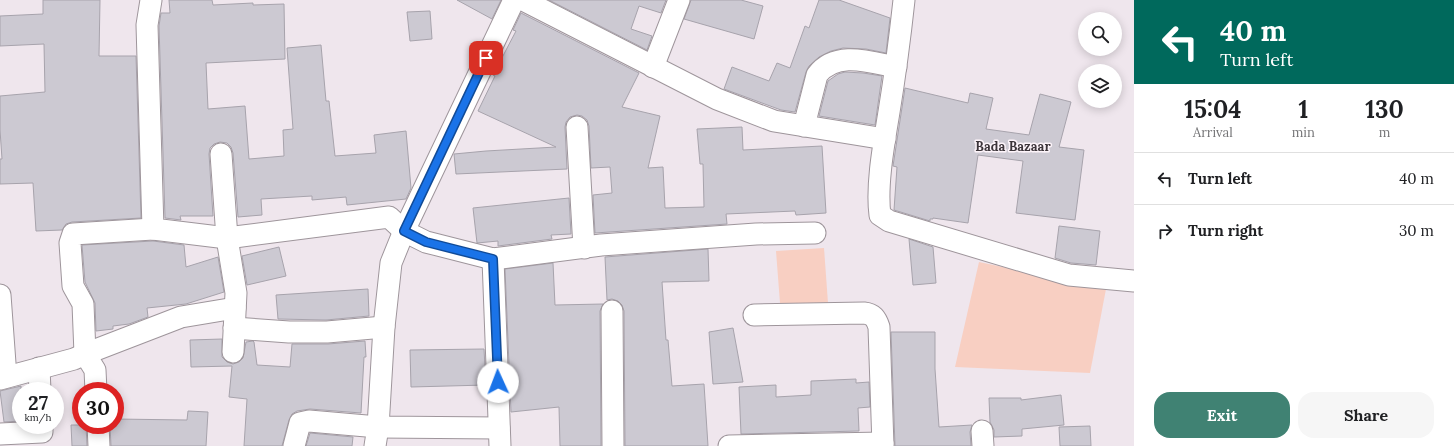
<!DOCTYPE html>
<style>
body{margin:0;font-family:Lora,serif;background:#f6f6f6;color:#202124;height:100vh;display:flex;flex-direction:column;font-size:15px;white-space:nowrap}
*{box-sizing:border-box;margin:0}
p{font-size:13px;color:#757577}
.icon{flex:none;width:22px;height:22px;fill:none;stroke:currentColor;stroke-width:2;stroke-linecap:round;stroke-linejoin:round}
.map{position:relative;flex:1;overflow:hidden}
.side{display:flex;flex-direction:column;background:#fff;width:320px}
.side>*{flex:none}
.banner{background:#00695c;color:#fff;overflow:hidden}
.tools{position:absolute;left:1078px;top:12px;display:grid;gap:8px}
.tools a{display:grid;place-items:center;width:44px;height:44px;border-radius:50%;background:#fff;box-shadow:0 2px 10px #0003;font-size:20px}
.speed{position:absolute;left:12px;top:382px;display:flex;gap:8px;font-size:20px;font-weight:700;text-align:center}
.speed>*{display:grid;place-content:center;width:52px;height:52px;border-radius:50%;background:#fff;box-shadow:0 2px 10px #0003;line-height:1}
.speed small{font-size:10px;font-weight:400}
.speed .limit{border:6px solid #d22;background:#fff;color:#111}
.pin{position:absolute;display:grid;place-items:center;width:34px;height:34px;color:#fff;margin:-17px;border-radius:8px;box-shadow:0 2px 6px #0006}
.me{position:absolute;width:44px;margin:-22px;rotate:358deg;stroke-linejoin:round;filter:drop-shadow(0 0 3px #0008)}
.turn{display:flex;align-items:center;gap:14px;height:84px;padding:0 20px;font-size:18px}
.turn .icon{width:52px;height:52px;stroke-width:2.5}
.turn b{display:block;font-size:28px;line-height:34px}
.eta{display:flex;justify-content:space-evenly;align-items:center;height:68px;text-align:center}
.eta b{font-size:24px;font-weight:700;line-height:28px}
.primary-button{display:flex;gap:8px;margin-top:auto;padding:8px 20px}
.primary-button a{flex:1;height:46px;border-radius:16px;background:#408273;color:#fff;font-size:16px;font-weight:700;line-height:46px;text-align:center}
.primary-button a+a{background:#f6f6f6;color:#202124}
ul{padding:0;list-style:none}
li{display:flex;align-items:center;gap:12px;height:52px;padding:0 20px;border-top:1px solid #e0e0e0}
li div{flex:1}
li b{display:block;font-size:15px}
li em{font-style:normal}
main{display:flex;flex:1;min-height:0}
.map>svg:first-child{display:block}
.green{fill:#f8cfc2}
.building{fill:#ccc9d2;stroke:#a7a3ac}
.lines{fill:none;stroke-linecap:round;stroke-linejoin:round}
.street-casing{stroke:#9e959b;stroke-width:23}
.street{stroke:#fff;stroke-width:21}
.route-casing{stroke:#114b97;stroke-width:10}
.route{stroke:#1a73e8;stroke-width:7}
.labels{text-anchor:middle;stroke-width:3;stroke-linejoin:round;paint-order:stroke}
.neighbourhood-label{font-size:13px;font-weight:bold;fill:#3c353a;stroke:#fdf4fa}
</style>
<main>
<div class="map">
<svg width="1134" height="446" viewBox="0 0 1134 446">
<rect width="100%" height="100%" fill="#efe6ed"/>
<g class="green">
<path d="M824 248 828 303H780L776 251Z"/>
<path d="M979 262 1106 289 1090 373 955 367Z"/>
</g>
<g class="building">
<path d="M43 0H100L99 56H136L141 218 72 222 66 224 62 230 36 231 33 183 0 184V159H2L0 130V96L45 92 44 44 0 46V16L43 14Z"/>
<path d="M169 0H212L213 5 253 3V5L284 4 285 59 206 63 208 109 245 106 249 159 284 156 283 130 293 129 287 48 321 45 326 101H329L335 156 376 153 374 135 406 131 411 188 406 199 347 205 346 197 312 200V196L261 199 262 215 238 217 233 153 231 147 227 143 220 142 214 144 210 148 209 154 213 216H180L181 220 165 218 159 26 161 13H170Z"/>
<path d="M457 0H501L492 19Z"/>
<path d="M549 0H666L661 13 639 6 631 29 652 36 647 50Z"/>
<path d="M691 0H741L763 6 754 39 684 19Z"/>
<path d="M819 0H839L890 18 886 53 866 49 843 48 831 51 819 57 809 66 806 72 795 112 781 110 724 89 732 67 769 81 777 63 790 68 805 26 809 28Z"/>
<path d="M430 11 432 39 410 41 407 12Z"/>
<path d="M521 13 639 73 622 107 660 116 648 168 663 167 665 208 704 207 703 164H700L697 129 742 127 743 150 822 146 826 213 796 215 795 211 726 214 727 224 595 233 593 195 612 193 610 167 591 168 589 126 587 120 582 116 577 115 570 117 566 122 565 127 567 169 456 174 454 154 486 151 556 147 478 111 495 76 493 75 516 31 513 30Z"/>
<path d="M845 72 863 73 882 76 875 125 819 116 828 81 838 74Z"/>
<path d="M905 88 968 103 970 93 993 98 986 129 1029 135 1040 94 1071 102 1059 147 1084 150 1075 220 1016 213 1023 161 978 155 968 223 933 218V219H930V221L894 210 897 167 893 166Z"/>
<path d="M569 198 571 234 551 235 552 239 498 246V241L477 243 473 208Z"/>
<path d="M1059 226 1100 231 1096 265 1071 263 1055 258Z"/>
<path d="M909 239 933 247 936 283 913 285Z"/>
<path d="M153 241 184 245 186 267 218 257 224 292 186 304 147 308 148 317 129 324 113 326V329L96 331 95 303 85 282 82 245Z"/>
<path d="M279 247 286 276 247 285 242 256Z"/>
<path d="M708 249 709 281 662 282 666 340H668L672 386 704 384 708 446H625L624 311 622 305 618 301 612 299 607 300 605 257Z"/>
<path d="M553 263 555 305 603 304 600 311 601 446H560L559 407 511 412 505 269Z"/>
<path d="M368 289 369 316 326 320 278 319 276 295Z"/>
<path d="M733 328 743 382 713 384 709 332Z"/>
<path d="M891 332H935V369L939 427 972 425 970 432 971 446H895Z"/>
<path d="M222 339V357L227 362 233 364 239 362 243 358 246 342 253 341 254 342 257 365 290 367 292 344H328L365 341 366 357H364L361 413 310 409 297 411 292 414 289 420 282 446H244L247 399 229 397 232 366 191 367 190 340Z"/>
<path d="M484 349 486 385 411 387 410 350Z"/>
<path d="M856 379V383L869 382 870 407 858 408 859 431 741 434 739 387 776 385V397L811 395V381Z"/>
<path d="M21 386V421L4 422 0 391Z"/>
<path d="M1061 395 1064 425 1022 429V436L994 437V430L990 422 989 398H1021V400Z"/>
<path d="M188 411 208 412 206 446H111L110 425H115V419L187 420Z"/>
<path d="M71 425H86L87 446H72Z"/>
<path d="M1090 426 1091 446H1060L1059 427Z"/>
<path d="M310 433 353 437 352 446H306Z"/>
</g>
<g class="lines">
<g class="street-casing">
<g id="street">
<path d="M151 0 147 25 153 229 227 238 389 217 404 231 426 242 493 259 601 245 756 234 815 233"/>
<path d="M523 0 717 99 774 121 885 139"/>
<path d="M904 0C900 37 895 75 889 112 884 143 876 185 880 215L889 221 1069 275 1134 281"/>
<path d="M653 67 679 0"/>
<path d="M804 126 817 75C836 50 870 62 896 67"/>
<path d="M577 127 584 248"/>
<path d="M221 154 227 238 236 293 233 352"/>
<path d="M493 259 500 446"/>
<path d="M0 295 6 377"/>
<path d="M612 311 613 446"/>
<path d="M754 315 864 313C873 314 876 318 879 327L883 446"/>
<path d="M234 328 289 332H327L384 327"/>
<path d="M39 368 40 391"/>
<path d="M0 379 74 359 85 354 181 317 235 308"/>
<path d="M96 391 95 370 85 354 83 304 73 286 70 243 73 234 153 229"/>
<path d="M98 425 99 446"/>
<path d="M982 431 983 446"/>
<path d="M0 434 42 432V425"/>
<path d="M294 446 300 423 309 421 378 427 499 428"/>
<path d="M375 446 378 427 384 327 391 263 404 231 514 0"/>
<path d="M729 446 883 443"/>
</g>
</g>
<use href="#street" class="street"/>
</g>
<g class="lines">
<g class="route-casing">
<path id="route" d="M486 58 404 231 426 242 493 259 498 382"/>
</g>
<use href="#route" class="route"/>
</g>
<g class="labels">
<g class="neighbourhood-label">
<text x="1013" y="151">Bada Bazaar</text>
</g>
</g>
</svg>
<div class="tools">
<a><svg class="icon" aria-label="search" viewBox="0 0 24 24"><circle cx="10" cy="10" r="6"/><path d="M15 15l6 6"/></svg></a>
<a><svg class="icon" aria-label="layers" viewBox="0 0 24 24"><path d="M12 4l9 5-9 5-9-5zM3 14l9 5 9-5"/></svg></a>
</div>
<div class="speed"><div>27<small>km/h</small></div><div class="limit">30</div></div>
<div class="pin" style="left:486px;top:58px;background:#d93025"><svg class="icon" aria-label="arrive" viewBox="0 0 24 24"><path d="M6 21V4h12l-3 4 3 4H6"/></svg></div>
<svg class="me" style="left:498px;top:382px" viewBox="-20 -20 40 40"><circle r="19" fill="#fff"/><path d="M0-13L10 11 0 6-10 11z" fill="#1a73e8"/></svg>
</div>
<section class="side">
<div class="banner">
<div class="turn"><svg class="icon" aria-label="left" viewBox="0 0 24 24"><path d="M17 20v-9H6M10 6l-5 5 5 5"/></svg><div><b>40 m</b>Turn left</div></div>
</div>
<div class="eta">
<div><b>15:04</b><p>Arrival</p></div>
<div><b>1</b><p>min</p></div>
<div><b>130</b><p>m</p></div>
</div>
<ul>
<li><svg class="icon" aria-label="left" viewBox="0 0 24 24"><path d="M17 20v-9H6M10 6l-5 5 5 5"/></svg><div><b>Turn left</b></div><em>40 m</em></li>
<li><svg class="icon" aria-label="right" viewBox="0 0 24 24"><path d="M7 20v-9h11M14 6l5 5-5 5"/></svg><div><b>Turn right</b></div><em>30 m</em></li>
</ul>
<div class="primary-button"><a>Exit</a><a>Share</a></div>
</section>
</main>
